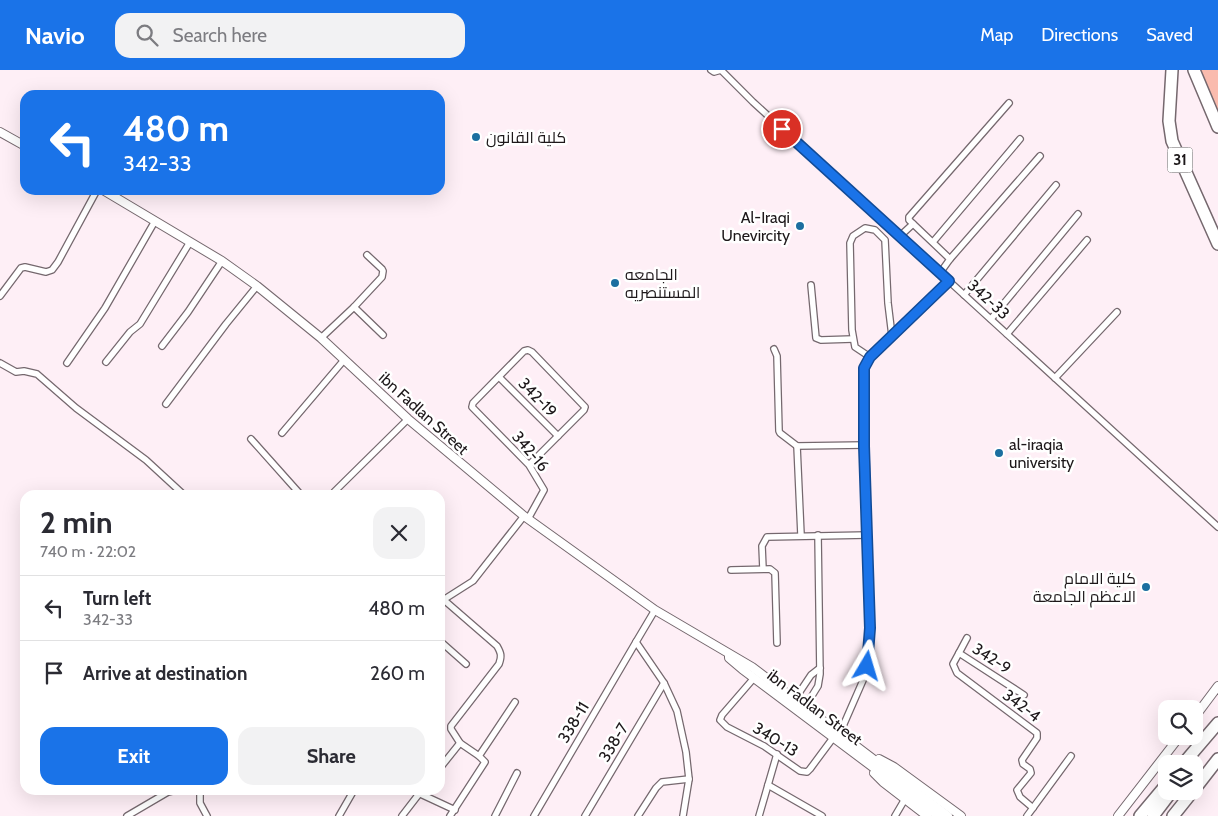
<!DOCTYPE html>
<meta charset="utf-8">
<style>
body{margin:0;font-family:Cabin,Cairo,sans-serif;background:#f2f2f3;color:#2b2b33;height:100vh;display:flex;flex-direction:column;font-size:19px;white-space:nowrap}
*{box-sizing:border-box;margin:0}
p{font-size:16px;color:#7c7c81}
.icon{flex:none;width:28px;height:28px;fill:none;stroke:currentColor;stroke-width:2;stroke-linecap:round;stroke-linejoin:round}
.map{position:relative;flex:1;overflow:hidden}
.panel{position:absolute;left:20px;top:420px;width:425px;height:305px;display:flex;flex-direction:column;background:#fff;border-radius:15px;box-shadow:0 5px 20px #0002}
.panel>*{flex:none}
.guide{position:absolute;left:20px;top:20px;width:425px;height:105px;border-radius:15px;box-shadow:0 5px 20px #0002;background:#1a73e8;color:#fff;overflow:hidden}
.fabs{position:absolute;left:1158px;top:630px;display:grid;gap:10px}
.fabs a{display:grid;place-items:center;width:45px;height:45px;border-radius:10px;background:#fff;box-shadow:0 5px 20px #0002;font-size:25px}
.pin{position:absolute;display:grid;place-items:center;width:42px;height:42px;color:#fff;margin:-21px;border:2px solid #fff;border-radius:50%;box-shadow:0 1px 5px #0007}
.me{position:absolute;width:55px;margin:-28px;rotate:7deg;stroke-linejoin:round;filter:drop-shadow(0 0 4px #0008)}
.turn{display:flex;align-items:center;gap:18px;height:105px;padding:0 20px;font-size:22px}
.turn .icon{width:65px;height:65px;stroke-width:2.5}
.turn b{display:block;font-size:35px;line-height:42px}
.round{display:grid;place-items:center;flex:none;width:52px;height:52px;border-radius:15px;background:#f2f2f3}
.summary{display:flex;align-items:center;justify-content:space-between;height:85px;padding:0 20px}
h1{font-size:30px;font-weight:700;line-height:38px}
.cta{display:flex;gap:10px;margin-top:auto;padding:10px 20px}
.cta a{flex:1;height:58px;border-radius:15px;background:#1a73e8;color:#fff;font-size:20px;font-weight:700;line-height:58px;text-align:center}
.cta a+a{background:#f2f2f3;color:#2b2b33}
ul{padding:0;list-style:none}
li{display:flex;align-items:center;gap:15px;height:65px;padding:0 20px;border-top:1px solid #e1e1e2}
li div{flex:1}
li b{display:block;font-size:19px}
li em{font-style:normal}
header{display:flex;align-items:center;gap:30px;box-sizing:border-box;height:70px;padding:0 25px;background:#1a73e8;color:#fff}
header strong{font-size:24px}
nav{display:flex;gap:28px;margin-inline-start:auto;font-size:18px}
.search{width:350px;height:45px;background:#f2f2f3;display:flex;align-items:center;gap:12px;box-sizing:border-box;padding:0 18px;border-radius:15px;color:#7c7c81;font-size:19px}
.map>svg:first-child{display:block}
.green{fill:#fabbad}
.lines{fill:none;stroke-linecap:round;stroke-linejoin:round}
.minor-casing{stroke:#75686e;stroke-width:8}
.tertiary-casing{stroke:#75686e;stroke-width:10}
.motorway-casing{stroke:#75686e;stroke-width:14}
.minor{stroke:#fff;stroke-width:5.5}
.tertiary{stroke:#fff;stroke-width:8}
.motorway{stroke:#fff;stroke-width:11}
.route-casing{stroke:#114b97;stroke-width:12}
.route{stroke:#1a73e8;stroke-width:9}
.poi-dot{fill:#1c6fa0;stroke:#fff;stroke-width:2}
.labels{text-anchor:middle;stroke-width:5;stroke-linejoin:round;paint-order:stroke}
.shield{fill:#fff;stroke:#615d5f;stroke-width:1}
.shield-label{font-size:15px;font-weight:bold;fill:#1d181a}
.poi-label{font-size:16px;fill:#1d181a;stroke:#fff;text-anchor:start}
.street-label{font-size:16px;fill:#1d181a;stroke:#fff}
</style>
<header>
<strong>Navio</strong>
<div class="search"><svg class="icon" aria-label="search" viewBox="0 0 24 24"><circle cx="10" cy="10" r="6"/><path d="M15 15l6 6"/></svg>Search here</div>
<nav><a>Map</a><a>Directions</a><a>Saved</a></nav>
</header>
<div class="map">
<svg width="1218" height="746" viewBox="0 0 1218 746">
<rect width="100%" height="100%" fill="#feeff6"/>
<path class="green" d="M1198 0H1218V44Z"/>
<g class="lines">
<g class="minor-casing">
<g id="minor">
<path d="M711 0 714 2 721 0"/>
<path d="M721 0 753 32 1218 457"/>
<path d="M1009 33 909 147V150L950 189 1040 86"/>
<path d="M900 166 913 154"/>
<path d="M933 172 1020 69"/>
<path d="M940 203 950 189"/>
<path d="M811 215 816 268 821 270 853 269"/>
<path d="M964 225 1056 115"/>
<path d="M0 226 21 198 25 197 46 202 52 200 58 192 97 120"/>
<path d="M354 237 383 265"/>
<path d="M991 249 1078 144"/>
<path d="M1007 264 1087 170"/>
<path d="M321 268 354 237 382 207 383 201 382 199 367 185"/>
<path d="M162 276 188 242 222 191"/>
<path d="M774 279 777 286 779 361 780 363 797 376 865 375"/>
<path d="M870 287 855 277 852 260 850 173 853 166 865 158 875 160 885 170 888 233 892 266"/>
<path d="M106 292 130 262 140 254 190 172"/>
<path d="M0 293 16 302 24 301 37 304 76 338 146 390 184 425"/>
<path d="M67 293 105 238 155 151"/>
<path d="M499 307 558 366"/>
<path d="M1055 308 1117 242"/>
<path d="M166 334 226 254 257 216"/>
<path d="M282 363 344 290"/>
<path d="M251 369 301 425"/>
<path d="M797 376 801 465"/>
<path d="M334 422 408 349"/>
<path d="M528 449 544 420 529 395 472 337 473 333 524 281 528 280 532 282 585 337 584 340 529 395"/>
<path d="M763 499 762 476 767 467 868 465"/>
<path d="M731 500 770 499 775 503 777 573"/>
<path d="M444 530 497 576C501 583 502 586 499 594L451 656V659L460 673 479 686"/>
<path d="M440 532 473 511 524 446"/>
<path d="M655 540 636 572 664 613 677 641 686 682 689 709 683 746"/>
<path d="M967 568 959 583 1024 625"/>
<path d="M440 571 466 594"/>
<path d="M959 583 953 594 957 603 1037 663V668L1022 690 1023 694 1030 699 1031 703 1017 720 1020 727 1033 738"/>
<path d="M754 608 722 645 720 650 727 657 764 676 800 701 807 702 810 699 833 668"/>
<path d="M795 629 811 605 820 598"/>
<path d="M805 637 818 616 820 604 818 465"/>
<path d="M840 663 864 608 870 572 864 298 870 287 949 211"/>
<path d="M440 698 460 673"/>
<path d="M768 715 822 746"/>
<path d="M200 720V733L207 746"/>
<path d="M412 720 455 740"/>
<path d="M127 746 168 722 176 720"/>
<path d="M339 746 354 720"/>
<path d="M402 746 422 720"/>
<path d="M450 746 485 692 479 686 515 632"/>
<path d="M495 746 517 703"/>
<path d="M534 746 636 572"/>
<path d="M585 746 664 613"/>
<path d="M638 746 656 718 662 712 689 709"/>
<path d="M759 746 777 684"/>
<path d="M895 746 905 729"/>
<path d="M1027 746 1071 686"/>
</g>
</g>
<g class="tertiary-casing">
<g id="tertiary">
<path d="M0 62 25 76"/>
<path d="M103 120 222 191 257 216 321 268 408 349 524 446 655 540 752 597 948 746"/>
<path d="M729 585V588L742 599 938 746"/>
<path d="M1194 648 1218 616"/>
<path d="M879 689 894 697 961 746"/>
<path d="M874 703 883 712 927 746"/>
<path d="M1118 746 1180 666"/>
</g>
</g>
<g class="motorway-casing">
<g id="motorway">
<path d="M1172 0 1169 51 1172 71 1218 174"/>
<path d="M1194 0 1218 57"/>
<path d="M1183 694 1218 653"/>
<path d="M1194 720 1218 689"/>
<path d="M1140 746 1166 715"/>
<path d="M1153 746 1172 721"/>
<path d="M1173 746 1193 721"/>
</g>
</g>
<use href="#minor" class="minor"/>
<use href="#tertiary" class="tertiary"/>
<use href="#motorway" class="motorway"/>
</g>
<g class="lines">
<g class="route-casing">
<path id="route" d="M782 59 949 211 870 287 864 298V376L870 558 867 596"/>
</g>
<use href="#route" class="route"/>
</g>
<g class="poi-dot">
<circle cx="476" cy="67" r="5"/>
<circle cx="800" cy="156" r="5"/>
<circle cx="615" cy="213" r="5"/>
<circle cx="999" cy="383" r="5"/>
<circle cx="1146" cy="517" r="5"/>
</g>
<g class="labels">
<rect class="shield" x="1167.5" y="77.5" width="25" height="25" rx="4"/>
<g class="shield-label">
<text x="1180" y="95">31</text>
</g>
<g class="poi-label">
<text x="486" y="73">كلية القانون</text>
<text x="790" y="153" text-anchor="end">Al-Iraqi<tspan x="790" dy="18">Unevircity</tspan></text>
<text x="625" y="210">الجامعه<tspan x="625" dy="18">المستنصريه</tspan></text>
<text x="1009" y="380">al-iraqia<tspan x="1009" dy="18">university</tspan></text>
<text x="1136" y="514" text-anchor="end">كلية الامام<tspan x="1136" dy="18">الاعظم الجامعة</tspan></text>
</g>
<g class="street-label">
<text transform="translate(989 229) rotate(42)" y="6">342-33</text>
<text transform="translate(538 327) rotate(46)" y="6">342-19</text>
<text transform="translate(424 343) rotate(42)" y="6">ibn Fadlan Street</text>
<text transform="translate(531 381) rotate(50)" y="6">342-16</text>
<text transform="translate(992 588) rotate(33)" y="6">342-9</text>
<text transform="translate(1022 635) rotate(37)" y="6">342-4</text>
<text transform="translate(815 637) rotate(37)" y="6">ibn Fadlan Street</text>
<text transform="translate(573 652) rotate(-59)" y="6">338-11</text>
<text transform="translate(776 669) rotate(32)" y="6">340-13</text>
<text transform="translate(613 672) rotate(-59)" y="6">338-7</text>
</g>
</g>
</svg>
<div class="fabs">
<a><svg class="icon" aria-label="search" viewBox="0 0 24 24"><circle cx="10" cy="10" r="6"/><path d="M15 15l6 6"/></svg></a>
<a><svg class="icon" aria-label="layers" viewBox="0 0 24 24"><path d="M12 4l9 5-9 5-9-5zM3 14l9 5 9-5"/></svg></a>
</div>
<div class="pin" style="left:782px;top:59px;background:#d93025"><svg class="icon" aria-label="arrive" viewBox="0 0 24 24"><path d="M6 21V4h12l-3 4 3 4H6"/></svg></div>
<svg class="me" style="left:867px;top:596px" viewBox="-20 -20 40 40"><path d="M0-17L14 15 0 8-14 15z" fill="#1a73e8" stroke="#fff" stroke-width="4"/></svg>
<div class="guide">
<div class="turn"><svg class="icon" aria-label="left" viewBox="0 0 24 24"><path d="M17 20v-9H6M10 6l-5 5 5 5"/></svg><div><b>480 m</b>342-33</div></div>
</div>
<section class="panel">
<div class="summary"><div><h1>2 min</h1><p>740 m · 22:02</p></div><a class="round"><svg class="icon" aria-label="close" viewBox="0 0 24 24"><path d="M6 6l12 12M18 6L6 18"/></svg></a></div>
<ul>
<li><svg class="icon" aria-label="left" viewBox="0 0 24 24"><path d="M17 20v-9H6M10 6l-5 5 5 5"/></svg><div><b>Turn left</b><p>342-33</p></div><em>480 m</em></li>
<li><svg class="icon" aria-label="arrive" viewBox="0 0 24 24"><path d="M6 21V4h12l-3 4 3 4H6"/></svg><div><b>Arrive at destination</b></div><em>260 m</em></li>
</ul>
<div class="cta"><a>Exit</a><a>Share</a></div>
</section>
</div>
